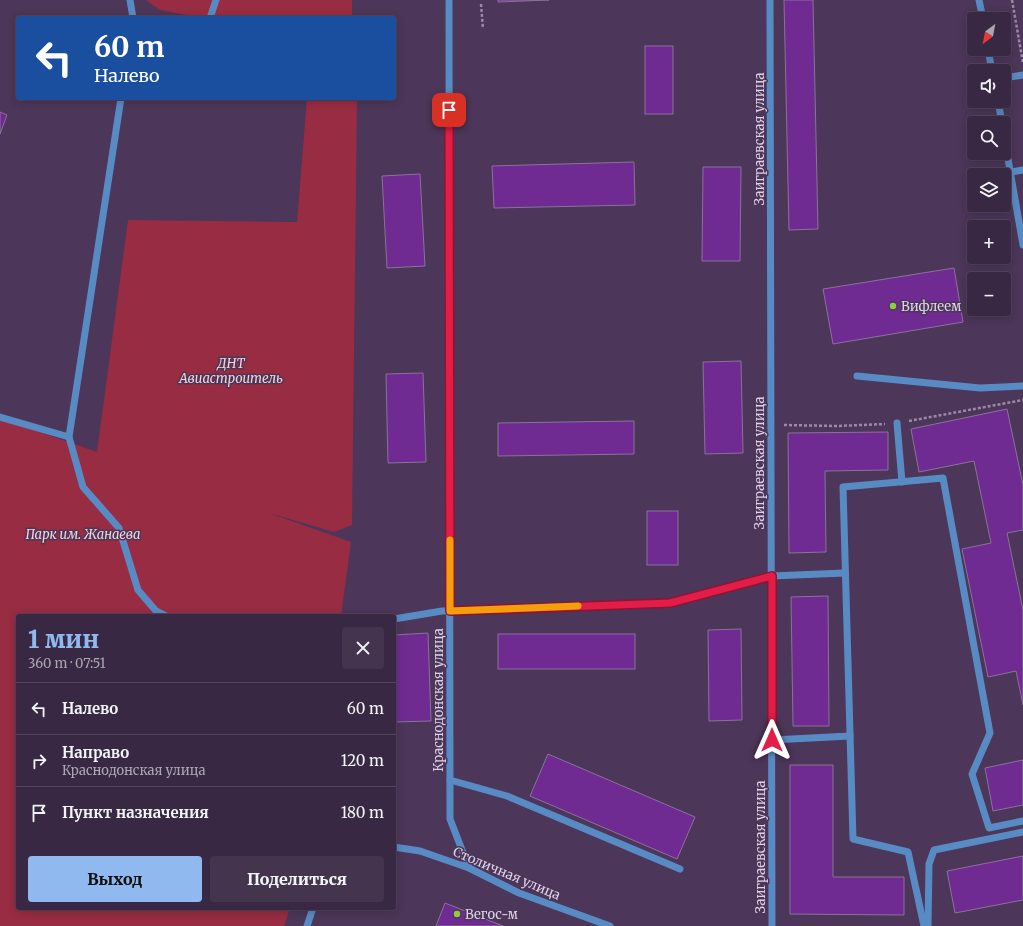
<!DOCTYPE html>
<html lang="ru">
<meta charset="utf-8">
<style>
body{margin:0;font-family:Merriweather,serif;background:#44344e;color:#f1f3f6;height:100vh;display:flex;flex-direction:column;font-size:15px;white-space:nowrap}
*{box-sizing:border-box;margin:0}
p{font-size:13px;color:#aba6b2}
.icon{flex:none;width:22px;height:22px;fill:none;stroke:currentColor;stroke-width:2;stroke-linecap:round;stroke-linejoin:round}
.map{position:relative;flex:1;overflow:hidden}
.details{position:absolute;left:16px;top:614px;width:380px;height:296px;display:flex;flex-direction:column;background:#392843;border-radius:4px;box-shadow:0 2px 10px #0003,0 0 0 1px #53445c}
.details>*{flex:none}
.guide{position:absolute;left:16px;top:16px;width:380px;height:84px;border-radius:4px;box-shadow:0 2px 10px #0003,0 0 0 1px #53445c;background:#1a4fa0;color:#fff;overflow:hidden}
.needle{width:26px;rotate:212deg}
.controls{position:absolute;left:967px;top:12px;display:grid;gap:8px}
.controls a{display:grid;place-items:center;width:44px;height:44px;border-radius:4px;background:#392843;box-shadow:0 2px 10px #0003,0 0 0 1px #53445c;font-size:20px}
.pin{position:absolute;display:grid;place-items:center;width:34px;height:34px;color:#fff;margin:-17px;border-radius:8px;box-shadow:0 2px 6px #0006}
.me{position:absolute;width:44px;margin:-22px;rotate:0deg;stroke-linejoin:round;filter:drop-shadow(0 0 3px #0008)}
.turn{display:flex;align-items:center;gap:14px;height:84px;padding:0 12px;font-size:18px}
.turn .icon{width:52px;height:52px;stroke-width:2.5}
.turn b{display:block;font-size:28px;line-height:34px}
.round{display:grid;place-items:center;flex:none;width:42px;height:42px;border-radius:4px;background:#44344e}
.summary{display:flex;align-items:center;justify-content:space-between;height:68px;padding:0 12px}
h1{font-size:24px;font-weight:800;line-height:30px;color:#90b9f0}
.primary-button{display:flex;gap:8px;margin-top:auto;padding:8px 12px}
.primary-button a{flex:1;height:46px;border-radius:4px;background:#90b9f0;color:#111;font-size:16px;font-weight:800;line-height:46px;text-align:center}
.primary-button a+a{background:#44344e;color:#f1f3f6}
ul{padding:0;list-style:none}
li{display:flex;align-items:center;gap:12px;height:52px;padding:0 12px;border-top:1px solid #53445c}
li div{flex:1}
li b{display:block;font-size:15px}
li em{font-style:normal}
.map>svg:first-child{display:block}
.green{fill:#982c43}
.building{fill:#702b92;stroke:#8a7299}
.lines{fill:none;stroke-linecap:round;stroke-linejoin:round}
.path{stroke:#9b89a5;stroke-width:2.5;stroke-dasharray:3 2;stroke-linecap:butt}
.minor{stroke:#588bc4;stroke-width:7}
.route-casing{stroke:#92132f;stroke-width:10}
.route{stroke:#e11d48;stroke-width:7}
.slow{stroke:#f59e0b;stroke-width:7}
.poi-dot{fill:#8bce46;stroke:#4c3659;stroke-width:1.5}
.labels{text-anchor:middle;stroke-width:3;stroke-linejoin:round;paint-order:stroke}
.street-label{font-size:13px;fill:#ded1e6;stroke:#4c3659}
.poi-label{font-size:13px;fill:#ded1e6;stroke:#4c3659;text-anchor:start}
.park-label{font-size:13px;font-style:italic;fill:#f6d3d6;stroke:#4c3659}
</style>
<div class="map">
<svg width="1023" height="926" viewBox="0 0 1023 926">
<rect width="100%" height="100%" fill="#4c3659"/>
<g class="green">
<path d="M146 0H352V18H203L160 10Z"/>
<path d="M307 98H357L352 525 334 532 269 513 351 542 341 616H18V908H290L284 926H0V418L97 452 128 220 297 222Z"/>
</g>
<g class="building">
<path d="M498 0H549L498 2Z"/>
<path d="M784 0H813L818 229 789 230Z"/>
<rect x="645" y="46" width="28" height="68"/>
<path d="M0 112 7 115 0 134Z"/>
<path d="M634 162 635 205 494 208 492 166Z"/>
<path d="M703 167H741L740 261H702Z"/>
<path d="M420 174 425 266 387 268 382 176Z"/>
<path d="M954 268 963 322 833 344 823 289Z"/>
<path d="M741 361 743 453 705 454 703 362Z"/>
<path d="M423 373 426 462 388 463 386 374Z"/>
<path d="M1007 409 1023 485V530L1007 533 1023 610V705L1016 671 988 677 962 549 991 543 974 461 919 472 911 429Z"/>
<path d="M634 421V454L498 456V423Z"/>
<path d="M888 432V470L825 471 826 552 789 553 788 433Z"/>
<rect x="647" y="511" width="31" height="54"/>
<path d="M828 596 829 726H793L791 597Z"/>
<path d="M741 629 742 720 709 721 708 630Z"/>
<path d="M428 633 431 721 394 722V635Z"/>
<rect x="498" y="634" width="137" height="35"/>
<path d="M548 754 695 817 677 859 530 796Z"/>
<path d="M1023 760V805L993 811 985 768Z"/>
<path d="M790 765H833V877H904V915L790 914Z"/>
<path d="M1023 856V900L955 913 947 871Z"/>
<path d="M445 903 503 926H436Z"/>
</g>
<g class="lines">
<g class="path">
<path d="M1012 0 1023 63"/>
<path d="M481 4 483 29"/>
<path d="M909 421 1023 400"/>
<path d="M784 425 837 426 885 424"/>
</g>
<g class="minor">
<path d="M130 0 133 18"/>
<path d="M449 0 450 819 469 868"/>
<path d="M770 0 772 926"/>
<path d="M979 0 983 19"/>
<path d="M210 18 216 0"/>
<path d="M988 49 992 71"/>
<path d="M1004 78 1023 75"/>
<path d="M998 101 1002 123"/>
<path d="M1004 136 1023 245"/>
<path d="M1011 172 1023 170"/>
<path d="M857 376 980 388 1023 386"/>
<path d="M0 417 69 437 83 487 119 528 138 590 156 611 166 616"/>
<path d="M897 423 902 482"/>
<path d="M69 437 121 98"/>
<path d="M394 619 442 611 670 603 771 576 845 573"/>
<path d="M772 740 850 736"/>
<path d="M450 780 507 796 680 869"/>
<path d="M394 847 420 851 469 868 519 893 610 926"/>
<path d="M307 926 313 908"/>
<path d="M924 926 908 852 853 839 843 487 943 478 990 733 972 774 989 828 1023 821"/>
<path d="M928 926 929 864 934 850 1023 832"/>
</g>
</g>
<g class="lines">
<g class="route-casing">
<path id="route" d="M449 110 450 611 670 603 772 576V740"/>
</g>
<use href="#route" class="route"/>
<path class="slow" d="M450 540V611L578 606"/>
</g>
<g class="poi-dot">
<circle cx="893" cy="306" r="4"/>
<circle cx="457" cy="914" r="4"/>
</g>
<g class="labels">
<g class="street-label">
<text transform="translate(759 139) rotate(-90)" y="5">Заиграевская улица</text>
<text transform="translate(759 463) rotate(-90)" y="5">Заиграевская улица</text>
<text transform="translate(438 700) rotate(-90)" y="5">Краснодонская улица</text>
<text transform="translate(760 847) rotate(-90)" y="5">Заиграевская улица</text>
<text transform="translate(507 873) rotate(23)" y="5">Столичная улица</text>
</g>
<g class="poi-label">
<text x="901" y="311">Вифлеем</text>
<text x="465" y="919">Вегос-м</text>
</g>
<g class="park-label">
<text x="231" y="368">ДНТ<tspan x="231" dy="15">Авиастроитель</tspan></text>
<text x="83" y="539">Парк им. Жанаева</text>
</g>
</g>
</svg>
<div class="controls">
<a><svg class="needle" viewBox="-14 -14 28 28"><path d="M0-13l5 13h-10z" fill="#e53935"/><path d="M0 13l5-13h-10z" fill="#aba6b2"/></svg></a>
<a><svg class="icon" aria-label="sound" viewBox="0 0 24 24"><path d="M4 9h4l5-4v14l-5-4H4zM17 9q2 3 0 6"/></svg></a>
<a><svg class="icon" aria-label="search" viewBox="0 0 24 24"><circle cx="10" cy="10" r="6"/><path d="M15 15l6 6"/></svg></a>
<a><svg class="icon" aria-label="layers" viewBox="0 0 24 24"><path d="M12 4l9 5-9 5-9-5zM3 14l9 5 9-5"/></svg></a>
<a>+</a>
<a>−</a>
</div>
<div class="pin" style="left:449px;top:110px;background:#d93025"><svg class="icon" aria-label="arrive" viewBox="0 0 24 24"><path d="M6 21V4h12l-3 4 3 4H6"/></svg></div>
<svg class="me" style="left:772px;top:740px" viewBox="-20 -20 40 40"><path d="M0-17L14 15 0 8-14 15z" fill="#e11d48" stroke="#fff" stroke-width="4"/></svg>
<div class="guide">
<div class="turn"><svg class="icon" aria-label="left" viewBox="0 0 24 24"><path d="M17 20v-9H6M10 6l-5 5 5 5"/></svg><div><b>60 m</b>Налево</div></div>
</div>
<section class="details">
<div class="summary"><div><h1>1 мин</h1><p>360 m · 07:51</p></div><a class="round"><svg class="icon" aria-label="close" viewBox="0 0 24 24"><path d="M6 6l12 12M18 6L6 18"/></svg></a></div>
<ul>
<li><svg class="icon" aria-label="left" viewBox="0 0 24 24"><path d="M17 20v-9H6M10 6l-5 5 5 5"/></svg><div><b>Налево</b></div><em>60 m</em></li>
<li><svg class="icon" aria-label="right" viewBox="0 0 24 24"><path d="M7 20v-9h11M14 6l5 5-5 5"/></svg><div><b>Направо</b><p>Краснодонская улица</p></div><em>120 m</em></li>
<li><svg class="icon" aria-label="arrive" viewBox="0 0 24 24"><path d="M6 21V4h12l-3 4 3 4H6"/></svg><div><b>Пункт назначения</b></div><em>180 m</em></li>
</ul>
<div class="primary-button"><a>Выход</a><a>Поделиться</a></div>
</section>
</div>
